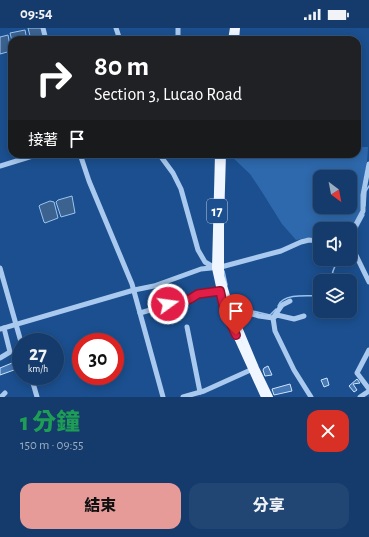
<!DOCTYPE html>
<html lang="zh-TW">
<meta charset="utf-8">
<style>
body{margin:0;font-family:"Alegreya Sans","Noto Sans TC",sans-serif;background:#214673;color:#f1f3f6;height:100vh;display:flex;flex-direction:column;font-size:15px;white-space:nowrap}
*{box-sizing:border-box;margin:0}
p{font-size:13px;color:#9dadc1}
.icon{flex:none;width:22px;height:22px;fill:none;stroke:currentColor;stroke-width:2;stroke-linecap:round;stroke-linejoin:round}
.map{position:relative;height:369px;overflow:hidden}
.panel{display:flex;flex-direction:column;background:#143b6b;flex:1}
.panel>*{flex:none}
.banner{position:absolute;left:8px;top:8px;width:353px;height:122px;border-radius:12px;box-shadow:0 2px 10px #0003,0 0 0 1px #33557e;background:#202124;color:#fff;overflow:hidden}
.needle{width:26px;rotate:148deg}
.controls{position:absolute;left:313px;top:142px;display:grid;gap:8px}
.controls a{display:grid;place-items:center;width:44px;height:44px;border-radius:8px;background:#143b6b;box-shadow:0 2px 10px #0003,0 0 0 1px #33557e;font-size:20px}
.speed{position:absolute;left:12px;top:305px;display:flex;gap:8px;font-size:20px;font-weight:700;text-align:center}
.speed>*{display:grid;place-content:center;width:52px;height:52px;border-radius:50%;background:#143b6b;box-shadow:0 2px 10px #0003,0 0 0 1px #33557e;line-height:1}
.speed small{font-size:10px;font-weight:400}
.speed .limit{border:6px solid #d22;background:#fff;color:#111}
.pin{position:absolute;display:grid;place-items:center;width:34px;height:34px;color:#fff;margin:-41px -17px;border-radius:50% 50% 50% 0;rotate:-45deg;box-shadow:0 0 4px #0007}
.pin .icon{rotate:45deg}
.me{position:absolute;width:44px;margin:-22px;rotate:76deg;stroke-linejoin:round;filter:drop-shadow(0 0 3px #0008)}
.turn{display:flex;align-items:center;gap:14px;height:84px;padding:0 20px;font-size:18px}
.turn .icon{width:52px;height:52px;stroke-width:2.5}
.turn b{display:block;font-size:28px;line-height:34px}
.then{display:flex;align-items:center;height:38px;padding:0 20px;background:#0003;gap:8px;font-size:15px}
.round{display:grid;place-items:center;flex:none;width:42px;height:42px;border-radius:12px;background:#214673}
.summary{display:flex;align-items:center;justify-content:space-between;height:68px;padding:0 20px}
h1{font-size:24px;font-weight:800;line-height:30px;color:#1e9e55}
.cta{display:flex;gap:8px;margin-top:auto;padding:8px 20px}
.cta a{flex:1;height:46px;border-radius:12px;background:#e69b98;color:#111;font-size:16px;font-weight:800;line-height:46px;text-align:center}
.cta a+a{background:#214673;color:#f1f3f6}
.status{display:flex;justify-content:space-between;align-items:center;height:28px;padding:0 20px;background:#143b6b;direction:ltr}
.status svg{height:11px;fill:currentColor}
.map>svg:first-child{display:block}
.green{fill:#2e69ad;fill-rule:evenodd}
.water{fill:#3c6290;stroke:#9cc4f0}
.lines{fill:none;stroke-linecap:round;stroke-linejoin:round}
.stream{stroke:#9cc4f0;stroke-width:1.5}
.building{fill:#4478b7;stroke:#cfe3fa}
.minor{stroke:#a9c9ee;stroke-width:5}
.major{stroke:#f0f6ff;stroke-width:6}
.route-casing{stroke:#92132f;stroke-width:10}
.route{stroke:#e11d48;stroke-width:7}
.labels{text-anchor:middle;stroke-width:4;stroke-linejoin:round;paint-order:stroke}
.shield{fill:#1b4f8f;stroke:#bbcadd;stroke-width:1}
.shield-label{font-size:14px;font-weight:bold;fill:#fff}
</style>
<div class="status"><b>09:54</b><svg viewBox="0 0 49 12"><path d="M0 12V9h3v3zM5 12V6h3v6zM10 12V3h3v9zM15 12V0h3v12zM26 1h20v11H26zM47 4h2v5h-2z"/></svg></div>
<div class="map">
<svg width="369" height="369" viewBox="0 0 369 369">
<rect width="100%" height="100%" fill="#1b4f8f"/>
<path class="green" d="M357 119H368L367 134 362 159 361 181 350 205V201H320V210L312 209 296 212 282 196 262 164 250 146 229 126H357ZM320 149H350V179H320Z"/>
<g class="water">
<path d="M28 0H42L45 12H31Z"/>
<path d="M25 2 27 12H12V13L10 5Z"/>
<path d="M8 7 11 23 0 26V9Z"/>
<path d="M72 168 75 185 61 189 56 174 58 172Z"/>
<path d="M50 173 54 174 58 190 45 195 44 194 39 178 40 177Z"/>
</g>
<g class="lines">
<g class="stream">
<path d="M365 178 366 163 369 158"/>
<path d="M350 213 364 187"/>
<path d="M224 243 227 257"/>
<path d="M331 253 333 243 338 231"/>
<path d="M232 276 248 282 270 287 276 281"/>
<path d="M278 278C283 265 308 268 320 268"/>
</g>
</g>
<g class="building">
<path d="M12 335 14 342 0 347V340Z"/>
<path d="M268 338 272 347 265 348 263 342 264 340Z"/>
<path d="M327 350 329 357 324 359 321 352Z"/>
<path d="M357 351 360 355 353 356 357 362 354 364 349 358Z"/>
<path d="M290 356 292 363 274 367 272 361Z"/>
</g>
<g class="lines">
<g class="minor">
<path d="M43 0 46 12"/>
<path d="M116 0 120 12"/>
<path d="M178 0V12"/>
<path d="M80 126 89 153 132 256 163 369"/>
<path d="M159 126 173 145 181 161 198 222 205 234 215 240"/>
<path d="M0 138 39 126"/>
<path d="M350 208 363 183V167L369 136"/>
<path d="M350 215 369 254"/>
<path d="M0 240 21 314"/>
<path d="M229 279 259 288 273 290 282 277 290 273"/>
<path d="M140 285 184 272 191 271 197 267 220 263"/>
<path d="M304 288 294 291 277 287 273 290 275 303 294 342 311 369"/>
<path d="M187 299 200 364"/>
<path d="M0 301 134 262 154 258 201 241 221 239 281 223 301 214 309 212 320 213"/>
<path d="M369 322 357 345 369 361"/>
<path d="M0 330 10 324 4 300"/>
<path d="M31 348 37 369"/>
<path d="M1 369 5 365"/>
<path d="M183 369 204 363 255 340"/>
<path d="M360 369 369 363"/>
</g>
<g class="major">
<path d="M231 12 233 0"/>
<path d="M236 12 237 0"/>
<path d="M218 126 215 240 224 281 264 369"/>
<path d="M223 126 221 193V247L230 278 256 340 270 369"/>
</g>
</g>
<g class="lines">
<g class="route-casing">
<path id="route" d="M168 276 190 271 198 266 220 263 224 281 236 307"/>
</g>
<use href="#route" class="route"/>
</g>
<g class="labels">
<rect class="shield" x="207" y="171" width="20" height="24" rx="3"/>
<g class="shield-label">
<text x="217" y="188">17</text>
</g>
</g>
</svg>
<div class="controls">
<a><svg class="needle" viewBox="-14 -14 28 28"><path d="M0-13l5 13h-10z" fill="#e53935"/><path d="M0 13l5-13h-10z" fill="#9dadc1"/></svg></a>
<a><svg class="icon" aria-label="sound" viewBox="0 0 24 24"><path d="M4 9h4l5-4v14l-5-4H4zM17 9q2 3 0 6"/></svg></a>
<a><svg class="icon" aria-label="layers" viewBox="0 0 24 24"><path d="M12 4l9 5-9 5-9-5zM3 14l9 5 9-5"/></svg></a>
</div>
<div class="speed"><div>27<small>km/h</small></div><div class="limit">30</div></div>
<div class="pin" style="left:236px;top:307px;background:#d93025"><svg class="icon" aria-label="arrive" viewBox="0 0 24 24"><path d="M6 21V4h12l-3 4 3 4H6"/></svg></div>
<svg class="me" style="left:168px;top:276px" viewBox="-20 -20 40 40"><circle r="17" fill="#e11d48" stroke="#fff" stroke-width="3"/><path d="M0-11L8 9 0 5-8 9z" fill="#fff"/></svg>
<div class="banner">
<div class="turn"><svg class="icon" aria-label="right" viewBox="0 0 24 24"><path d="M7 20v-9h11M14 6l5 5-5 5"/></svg><div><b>80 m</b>Section 3, Lucao Road</div></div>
<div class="then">接著<svg class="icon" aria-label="arrive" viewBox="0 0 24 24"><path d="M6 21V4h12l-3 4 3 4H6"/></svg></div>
</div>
</div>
<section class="panel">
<div class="summary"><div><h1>1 分鐘</h1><p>150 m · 09:55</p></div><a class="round" style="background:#d93025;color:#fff"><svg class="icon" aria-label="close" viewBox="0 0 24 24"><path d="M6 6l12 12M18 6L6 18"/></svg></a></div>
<div class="cta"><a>結束</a><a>分享</a></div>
</section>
